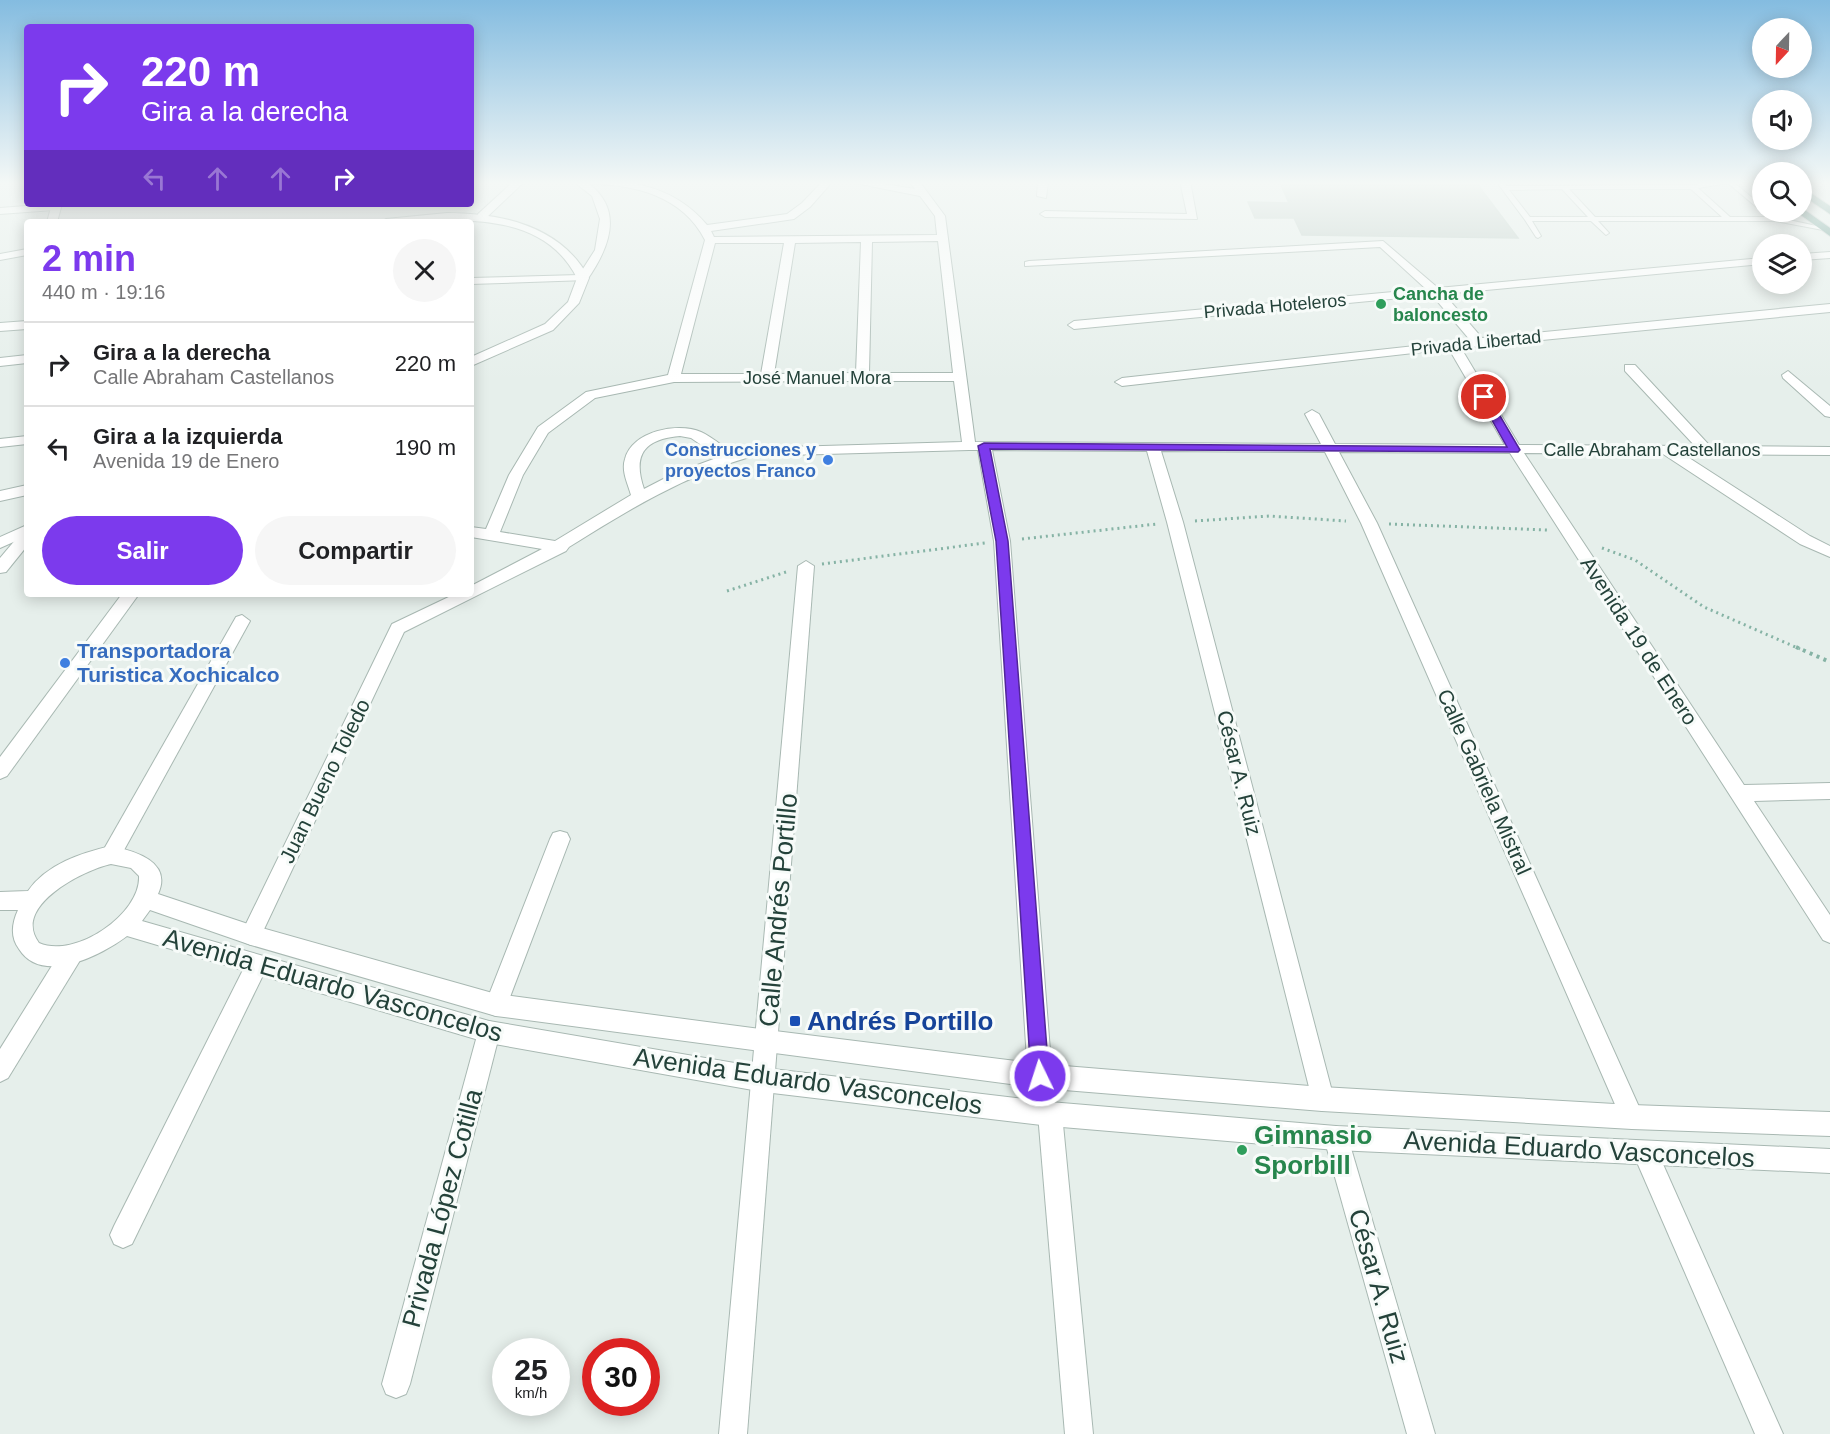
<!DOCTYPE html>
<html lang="es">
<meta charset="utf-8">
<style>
body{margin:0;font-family:Arial,sans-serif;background:#f6f6f6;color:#202124;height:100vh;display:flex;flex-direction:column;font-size:22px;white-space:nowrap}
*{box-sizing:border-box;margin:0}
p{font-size:20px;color:#757577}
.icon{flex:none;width:33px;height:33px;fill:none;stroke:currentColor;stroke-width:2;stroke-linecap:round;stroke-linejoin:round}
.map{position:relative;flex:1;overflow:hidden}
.sheet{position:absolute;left:24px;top:219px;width:450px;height:378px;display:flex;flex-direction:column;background:#fff;border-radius:6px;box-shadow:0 3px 15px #0003}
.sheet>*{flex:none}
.hud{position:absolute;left:24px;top:24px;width:450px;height:183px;border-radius:6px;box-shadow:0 3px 15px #0003;background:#7c3aed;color:#fff;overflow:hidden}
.needle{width:39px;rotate:202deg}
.fabs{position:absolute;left:1752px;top:18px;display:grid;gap:12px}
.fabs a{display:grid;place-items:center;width:60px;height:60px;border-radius:50%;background:#fff;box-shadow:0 3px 15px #0003;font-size:30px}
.speed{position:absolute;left:492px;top:1338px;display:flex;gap:12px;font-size:30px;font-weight:700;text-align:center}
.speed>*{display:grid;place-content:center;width:78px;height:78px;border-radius:50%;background:#fff;box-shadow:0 3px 15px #0003;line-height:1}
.speed small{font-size:15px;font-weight:400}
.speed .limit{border:9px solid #d22;background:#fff;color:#111}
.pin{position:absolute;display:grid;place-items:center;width:51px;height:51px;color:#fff;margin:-26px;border:3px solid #fff;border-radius:50%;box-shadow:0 2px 6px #0007}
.me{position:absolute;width:66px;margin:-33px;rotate:356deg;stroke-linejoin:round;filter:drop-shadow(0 0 4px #0008)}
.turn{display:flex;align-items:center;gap:21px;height:126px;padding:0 18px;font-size:27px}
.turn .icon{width:78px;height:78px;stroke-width:2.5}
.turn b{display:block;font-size:42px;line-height:51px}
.lanes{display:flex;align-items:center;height:57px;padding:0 18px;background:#0003;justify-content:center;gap:30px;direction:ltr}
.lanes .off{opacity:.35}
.round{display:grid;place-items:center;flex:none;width:63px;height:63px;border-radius:32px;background:#f6f6f6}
.summary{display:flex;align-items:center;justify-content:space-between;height:102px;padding:0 18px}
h1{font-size:36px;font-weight:700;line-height:45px;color:#7c3aed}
.primary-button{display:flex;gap:12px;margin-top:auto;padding:12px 18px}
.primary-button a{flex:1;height:69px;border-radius:36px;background:#7c3aed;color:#fff;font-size:24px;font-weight:700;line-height:69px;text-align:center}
.primary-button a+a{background:#f6f6f6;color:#202124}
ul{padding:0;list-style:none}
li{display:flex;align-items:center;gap:18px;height:84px;padding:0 18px;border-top:2px solid #e0e0e0}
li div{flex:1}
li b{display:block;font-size:22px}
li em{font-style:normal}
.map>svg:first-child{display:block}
.building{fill:#bbcac4;stroke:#b8c9c2;stroke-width:1.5}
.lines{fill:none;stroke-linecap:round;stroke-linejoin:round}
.service-casing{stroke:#a8b8b2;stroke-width:2}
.minor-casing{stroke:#a8b8b2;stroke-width:2}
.tertiary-casing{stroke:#a8b8b2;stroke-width:2}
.trunk-casing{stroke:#c2cac8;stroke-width:2}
.path-far1{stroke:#86b3a5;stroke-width:3;stroke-dasharray:2 4;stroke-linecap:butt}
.path{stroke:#86b3a5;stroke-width:4;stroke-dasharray:3 4.5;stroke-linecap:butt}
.service{fill:#fff;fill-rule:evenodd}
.minor{fill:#fff;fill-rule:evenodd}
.tertiary{fill:#fff;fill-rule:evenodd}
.trunk{fill:#4c8a7c;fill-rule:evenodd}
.route{fill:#7c3aed;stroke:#51269a;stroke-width:1.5}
.leisure-dot{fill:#2e9e5b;stroke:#f7fbf9;stroke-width:2}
.shop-dot{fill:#3f7fe0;stroke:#f7fbf9;stroke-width:2}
.transit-dot{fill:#1a4fb4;stroke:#f7fbf9;stroke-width:2}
.labels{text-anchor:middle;stroke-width:6;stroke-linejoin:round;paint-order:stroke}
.far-leisure-label{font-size:18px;font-weight:bold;fill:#27864d;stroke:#f7fbf9;text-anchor:start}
.far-street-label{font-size:18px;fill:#24423a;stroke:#f7fbf9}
.far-shop-label{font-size:18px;font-weight:bold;fill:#366cbe;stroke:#f7fbf9;text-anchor:end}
.street-label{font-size:21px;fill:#24423a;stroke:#f7fbf9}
.shop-label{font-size:21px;font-weight:bold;fill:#366cbe;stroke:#f7fbf9;text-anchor:start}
.near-street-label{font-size:26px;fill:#24423a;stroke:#f7fbf9}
.near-transit-label{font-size:26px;font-weight:bold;fill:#164399;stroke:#f7fbf9;text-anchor:start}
.near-leisure-label{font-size:26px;font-weight:bold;fill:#27864d;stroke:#f7fbf9;text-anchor:start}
</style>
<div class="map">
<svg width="1830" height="1434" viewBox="0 0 1830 1434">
<rect width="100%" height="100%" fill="#e6efeb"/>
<path class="building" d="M1279 181H1475L1518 238 1302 235 1294 218H1255L1248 202 1289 203Z"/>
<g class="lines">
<g class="service-casing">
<path id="service" d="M1496 181H1502L1506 186 1693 185 1720 181H1732L1762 206V211L1760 210 1728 183 1698 188 1730 217H1775L1826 228 1823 230 1775 221H1598L1609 233 1606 235 1591 221H1532L1541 236 1538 238 1536 237 1525 220ZM1562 189 1588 217H1530L1509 190ZM1569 189H1691L1722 217H1595Z"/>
</g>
<g class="minor-casing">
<g id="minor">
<path d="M514 181H525L486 218H478V214Z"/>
<path d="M573 181C623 178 672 183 707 225L787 214 802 203 823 181H833L810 207 794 219 711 231 714 237 937 235 935 216 920 196 845 181H866L915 189 909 181H919L945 216 975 442 1321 444 1305 414 1312 410 1319 414 1335 444 1505 445 1449 349 1122 386 1115 382 1122 378 1470 340 1432 295 1074 329 1068 325 1074 321 1426 289 1380 247 1025 266V262L1029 261 1383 241 1438 288 1762 258V264L1444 294 1482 338 1830 304V312L1461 348 1519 445 1695 446 1625 371V365H1635L1710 446 1830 447V455L1683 454 1810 536 1830 546V557L1800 544 1663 454 1524 453 1744 785 1830 783V799L1754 801 1830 915V943L1823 940 1510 453 1339 452 1377 523 1640 1109 1644 1117 1640 1125 1632 1129 1624 1125 1361 523 1325 452 1161 451 1183 522 1334 1099 1330 1107 1322 1111 1314 1107 1167 522 1147 451 992 450 1010 541 1052 1076 1048 1084 1040 1088 1032 1084 1028 1076 994 541 978 450H969L753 456C685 475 628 510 569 547L566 551 404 632 258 942 251 945 244 942 240 935 244 928 392 624 455 594H471V586L542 549 471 537V527L486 529 509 475 538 427 586 392 668 375 705 240C683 196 634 184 589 184 625 211 608 250 587 280L471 284V278L579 275 595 250 600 219 592 196ZM938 241 953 373H869L872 242ZM861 242 856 373 774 374 795 243ZM715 243H784L761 374H681ZM857 381H954L962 442 753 448 732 453C722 446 712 437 701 432 678 422 632 431 625 459 621 471 628 484 631 495L555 541 500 532 523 475 548 433 595 398 674 382ZM680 436 691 438 719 457 673 474 644 489C632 454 645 439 680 436Z"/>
<path d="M1038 181H1048L1046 198 1037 196Z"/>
<path d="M1180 181H1190L1197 219 1045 217 1040 214 1045 211 1187 214Z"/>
<path d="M52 204 59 207 54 210 0 214V208Z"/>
<path d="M27 249V255L0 260V254Z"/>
<path d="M1830 252V258L1802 260V254Z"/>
<path d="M27 321V329L0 331V323Z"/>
<path d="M27 355V363L0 366V358Z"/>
<path d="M1788 371 1830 406V417L1825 416 1783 378 1782 375Z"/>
<path d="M27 485V495L0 501V491Z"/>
<path d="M27 531V546L6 572 0 573V558L22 532Z"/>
<path d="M806 561 814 566 747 1434H719L798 566Z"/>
<path d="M122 594H139L7 776 0 779V757Z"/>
<path d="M242 615 250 621 118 861 111 864 104 861 101 855 104 849 236 617Z"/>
<path d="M560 831 567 833 570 839 507 1005 504 1013 496 1016 488 1013 485 1005 550 839 553 833Z"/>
<path d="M71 945 79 948 82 955 79 962 8 1078 0 1082V1049L63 948Z"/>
<path d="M257 955 265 958 268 965 132 1244 123 1248 114 1244 110 1235 114 1226 249 958Z"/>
<path d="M489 1021 497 1024 500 1032 410 1384 406 1394 396 1398 386 1394 382 1384 478 1032 481 1024Z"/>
<path d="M1050 1102 1058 1106 1062 1114 1093 1434H1065L1038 1114 1042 1106Z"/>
<path d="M1336 1126 1345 1129 1348 1138 1435 1434H1407L1324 1138 1327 1129Z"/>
<path d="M1645 1141 1654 1144 1783 1434H1755L1633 1153 1636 1144Z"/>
</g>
</g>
<g class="tertiary-casing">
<g id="tertiary">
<path d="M52 204H62L57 222H47Z"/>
<path d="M447 213C501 213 561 226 589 278L579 303 553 330 471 366V357L545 324 568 302 577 278C540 205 447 222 381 222L386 219Z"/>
<path d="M27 436V444L0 447V439Z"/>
<path d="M27 525V536L0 548V537Z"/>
<path d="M111 846C134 851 173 861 158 894L251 925 496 994 767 1030 1040 1064 1322 1087 1632 1105 1830 1112V1136L1632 1129 1322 1111 1040 1088 767 1052 496 1016 251 945 150 910 142 921 489 1021 764 1068 1050 1102 1336 1126 1830 1149V1173L1336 1150 1050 1126 764 1092 489 1043 127 936C102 955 42 986 19 949 10 937 12 923 18 910H0V892L28 891C47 864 81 853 111 846ZM111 864 131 868 139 876C141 914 75 959 39 943 11 906 84 870 111 864Z"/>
</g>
</g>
<g class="trunk-casing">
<g id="trunk">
<path d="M1802 187 1830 206V214L1802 195Z"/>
<path d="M1802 208 1830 228V236L1798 213Z"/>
</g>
</g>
<g class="path-far1">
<path d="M1195 521 1269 516 1346 521"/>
<path d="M1389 524 1547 530"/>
<path d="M1022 539 1157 524"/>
<path d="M1602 548 1635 560 1704 607 1800 649"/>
<path d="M822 564 985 543"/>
<path d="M727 591 786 572"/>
</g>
<path class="path" d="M1796 647 1830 662"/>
<use href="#service" class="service"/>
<use href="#minor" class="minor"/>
<use href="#tertiary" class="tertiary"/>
<use href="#trunk" class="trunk"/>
</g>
<linearGradient id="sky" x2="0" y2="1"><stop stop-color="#84bce0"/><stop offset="0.48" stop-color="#f4f8f6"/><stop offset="1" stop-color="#f4f8f6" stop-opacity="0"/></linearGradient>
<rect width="1830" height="381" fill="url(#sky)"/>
<path class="route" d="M1484 394 1489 397 1520 450 1518 452 990 449 1008 541 1049 1076 1046 1082 1040 1084 1034 1082 1031 1076 996 541 978 446 984 443 1507 447 1479 397Z"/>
<g class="leisure-dot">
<circle cx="1381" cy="304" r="6"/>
<circle cx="1242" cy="1150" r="6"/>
</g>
<g class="shop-dot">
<circle cx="828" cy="460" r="6"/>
<circle cx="65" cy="663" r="6"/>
</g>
<rect class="transit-dot" x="789" y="1015" width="12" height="12" rx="3"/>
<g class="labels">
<g class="far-leisure-label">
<text x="1393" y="300">Cancha de<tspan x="1393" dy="21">baloncesto</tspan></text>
</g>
<g class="far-street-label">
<text transform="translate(1275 306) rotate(-5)" y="6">Privada Hoteleros</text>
<text transform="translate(1476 343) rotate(-6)" y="6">Privada Libertad</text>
<text x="817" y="384">José Manuel Mora</text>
<text x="1652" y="456">Calle Abraham Castellanos</text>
</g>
<g class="far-shop-label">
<text x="816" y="456">Construcciones y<tspan x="816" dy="21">proyectos Franco</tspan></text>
</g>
<g class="street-label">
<text transform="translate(1639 641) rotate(57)" y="7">Avenida 19 de Enero</text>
<text transform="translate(1239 773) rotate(76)" y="7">César A. Ruiz</text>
<text transform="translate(325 781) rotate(-64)" y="7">Juan Bueno Toledo</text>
<text transform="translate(1484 782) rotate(66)" y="7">Calle Gabriela Mistral</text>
</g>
<g class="shop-label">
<text x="77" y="658">Transportadora<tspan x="77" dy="24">Turistica Xochicalco</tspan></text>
</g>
<g class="near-street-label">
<text transform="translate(778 910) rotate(-85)" y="9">Calle Andrés Portillo</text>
<text transform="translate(333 985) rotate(16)" y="9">Avenida Eduardo Vasconcelos</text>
<text transform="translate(808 1081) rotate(8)" y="9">Avenida Eduardo Vasconcelos</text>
<text transform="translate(1579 1149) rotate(3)" y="9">Avenida Eduardo Vasconcelos</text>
<text transform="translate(442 1208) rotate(-75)" y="9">Privada López Cotilla</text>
<text transform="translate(1379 1286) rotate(74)" y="9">César A. Ruiz</text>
</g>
<g class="near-transit-label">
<text x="807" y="1030">Andrés Portillo</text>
</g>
<g class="near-leisure-label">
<text x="1254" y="1144">Gimnasio<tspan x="1254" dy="30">Sporbill</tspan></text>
</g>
</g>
</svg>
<div class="fabs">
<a><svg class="needle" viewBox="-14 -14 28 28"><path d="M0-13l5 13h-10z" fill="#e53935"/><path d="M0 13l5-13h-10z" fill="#757577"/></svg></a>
<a><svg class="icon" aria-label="sound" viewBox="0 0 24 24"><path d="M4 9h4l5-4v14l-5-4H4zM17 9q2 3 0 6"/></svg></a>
<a><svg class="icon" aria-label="search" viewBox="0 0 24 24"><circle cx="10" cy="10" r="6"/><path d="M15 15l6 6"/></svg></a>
<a><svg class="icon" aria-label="layers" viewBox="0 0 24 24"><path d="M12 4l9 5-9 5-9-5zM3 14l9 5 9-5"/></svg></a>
</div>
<div class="speed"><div>25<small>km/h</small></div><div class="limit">30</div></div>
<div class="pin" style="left:1484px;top:397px;background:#d93025"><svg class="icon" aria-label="arrive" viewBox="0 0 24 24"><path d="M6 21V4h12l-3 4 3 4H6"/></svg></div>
<svg class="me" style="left:1040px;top:1076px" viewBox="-20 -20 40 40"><circle r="17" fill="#7c3aed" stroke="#fff" stroke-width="3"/><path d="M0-11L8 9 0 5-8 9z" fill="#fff"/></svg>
<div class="hud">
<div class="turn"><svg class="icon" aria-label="right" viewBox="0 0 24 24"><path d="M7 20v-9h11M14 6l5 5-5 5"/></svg><div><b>220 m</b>Gira a la derecha</div></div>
<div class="lanes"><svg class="icon off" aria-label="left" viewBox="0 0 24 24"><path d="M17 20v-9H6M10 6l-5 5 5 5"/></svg><svg class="icon off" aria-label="ahead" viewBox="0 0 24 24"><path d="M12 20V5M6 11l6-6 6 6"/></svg><svg class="icon off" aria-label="ahead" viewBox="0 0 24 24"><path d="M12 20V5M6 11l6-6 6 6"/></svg><svg class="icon" aria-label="right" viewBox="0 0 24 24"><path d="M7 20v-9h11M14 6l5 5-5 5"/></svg></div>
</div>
<section class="sheet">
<div class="summary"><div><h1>2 min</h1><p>440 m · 19:16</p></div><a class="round"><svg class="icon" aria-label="close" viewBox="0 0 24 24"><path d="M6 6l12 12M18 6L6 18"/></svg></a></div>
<ul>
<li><svg class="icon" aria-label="right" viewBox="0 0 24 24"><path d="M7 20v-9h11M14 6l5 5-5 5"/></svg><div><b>Gira a la derecha</b><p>Calle Abraham Castellanos</p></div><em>220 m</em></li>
<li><svg class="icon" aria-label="left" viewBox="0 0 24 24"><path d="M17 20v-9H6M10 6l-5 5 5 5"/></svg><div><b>Gira a la izquierda</b><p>Avenida 19 de Enero</p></div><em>190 m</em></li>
</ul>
<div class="primary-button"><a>Salir</a><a>Compartir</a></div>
</section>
</div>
